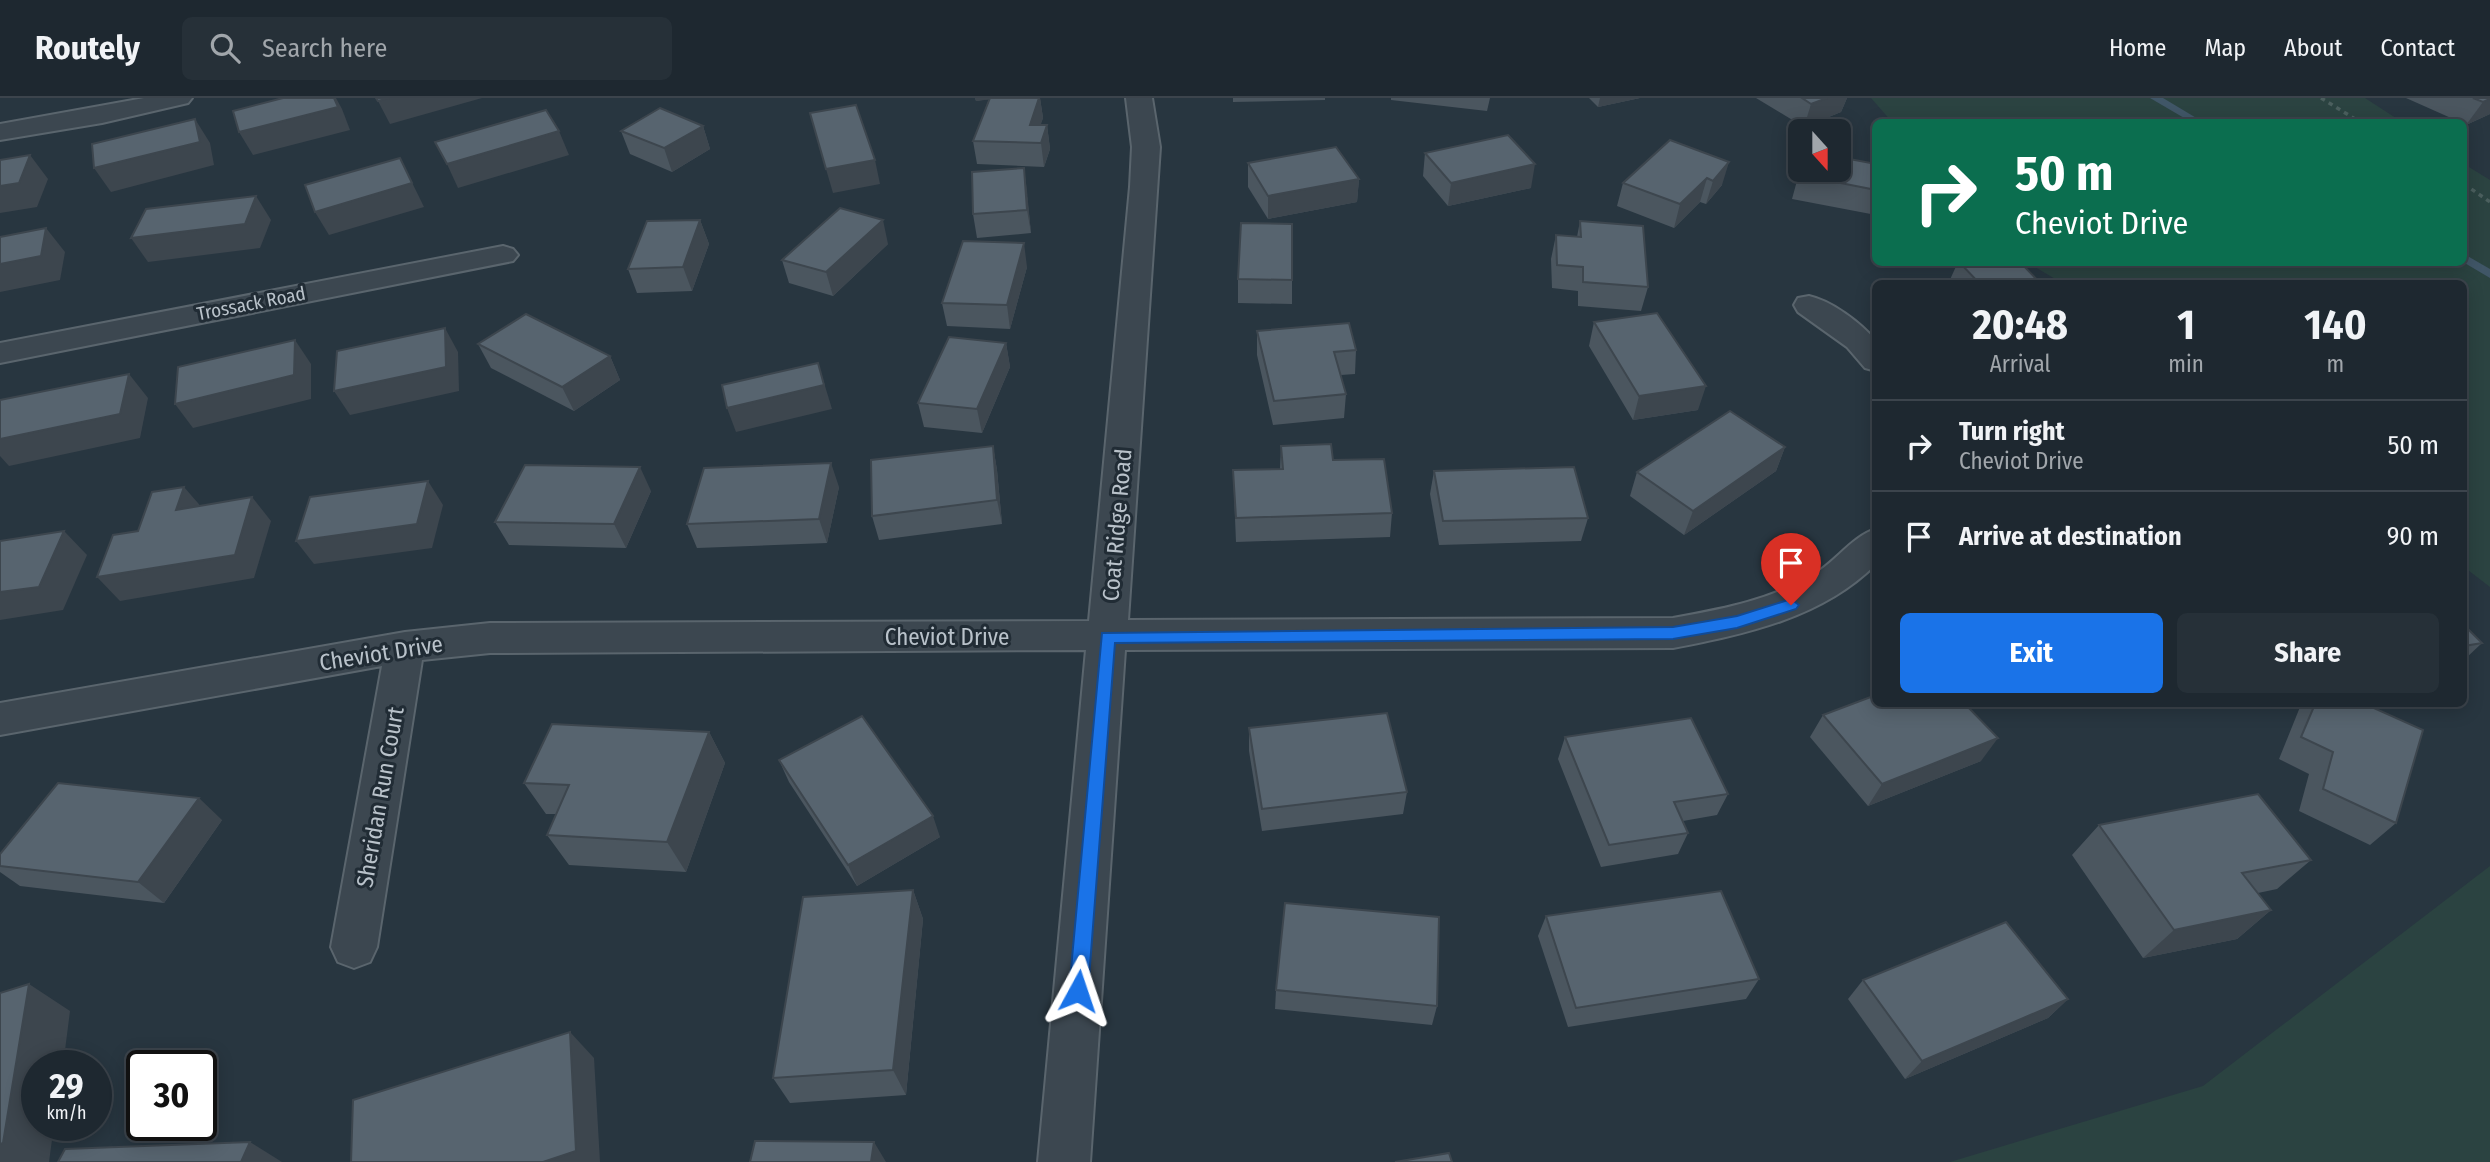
<!DOCTYPE html>
<style>
body{margin:0;font-family:"Fira Sans Condensed",sans-serif;background:#263038;color:#f1f3f6;height:100vh;display:flex;flex-direction:column;font-size:26px;white-space:nowrap}
*{box-sizing:border-box;margin:0}
p{font-size:23px;color:#a1a6ab}
.icon{flex:none;width:38px;height:38px;fill:none;stroke:currentColor;stroke-width:2;stroke-linecap:round;stroke-linejoin:round}
.map{position:relative;flex:1;overflow:hidden}
.details{position:absolute;left:1872px;top:182px;width:595px;height:427px;display:flex;flex-direction:column;background:#1e2830;border-radius:10px;box-shadow:0 4px 18px #0003,0 0 0 2px #3c444c}
.details>*{flex:none}
.hud{position:absolute;left:1872px;top:21px;width:595px;height:147px;border-radius:10px;box-shadow:0 4px 18px #0003,0 0 0 2px #3c444c;background:#0b6e4f;color:#fff;overflow:hidden}
.needle{width:46px;rotate:159deg}
.buttons{position:absolute;left:1788px;top:21px;display:grid;gap:14px}
.buttons a{display:grid;place-items:center;width:63px;height:63px;border-radius:10px;background:#1e2830;box-shadow:0 4px 18px #0003,0 0 0 2px #3c444c;font-size:35px}
.speed{position:absolute;left:21px;top:952px;display:flex;gap:14px;font-size:35px;font-weight:700;text-align:center}
.speed>*{display:grid;place-content:center;width:91px;height:91px;border-radius:50%;background:#1e2830;box-shadow:0 4px 18px #0003,0 0 0 2px #3c444c;line-height:1}
.speed small{font-size:18px;font-weight:400}
.speed .limit{border:4px solid #111;border-radius:10px;background:#fff;color:#111}
.pin{position:absolute;display:grid;place-items:center;width:60px;height:60px;color:#fff;margin:-72px -30px;border-radius:50% 50% 50% 0;rotate:-45deg;box-shadow:0 0 7px #0007}
.pin .icon{rotate:45deg}
.me{position:absolute;width:77px;margin:-38px;rotate:5deg;stroke-linejoin:round;filter:drop-shadow(0 0 5px #0008)}
.turn{display:flex;align-items:center;gap:24px;height:147px;padding:0 28px;font-size:32px}
.turn .icon{width:91px;height:91px;stroke-width:2.5}
.turn b{display:block;font-size:49px;line-height:60px}
.eta{display:flex;justify-content:space-evenly;align-items:center;height:119px;text-align:center}
.eta b{font-size:42px;font-weight:700;line-height:49px}
.primary-button{display:flex;gap:14px;margin-top:auto;padding:14px 28px}
.primary-button a{flex:1;height:80px;border-radius:10px;background:#1a73e8;color:#fff;font-size:28px;font-weight:700;line-height:80px;text-align:center}
.primary-button a+a{background:#263038;color:#f1f3f6}
ul{padding:0;list-style:none}
li{display:flex;align-items:center;gap:21px;height:91px;padding:0 28px;border-top:2px solid #3c444c}
li div{flex:1}
li b{display:block;font-size:26px}
li em{font-style:normal}
header{display:flex;align-items:center;gap:42px;box-sizing:border-box;height:98px;padding:0 35px;background:#1e2830;border-bottom:2px solid #3c444c}
header strong{font-size:33px}
nav{display:flex;gap:38px;margin-inline-start:auto;font-size:24px}
.search{width:490px;height:63px;background:#263038;display:flex;align-items:center;gap:18px;box-sizing:border-box;padding:0 24px;border-radius:10px;color:#a1a6ab;font-size:26px}
.map>svg:first-child{display:block}
.green{fill:#2b4341}
.lines{fill:none;stroke-linecap:round;stroke-linejoin:round}
.stream{fill:#405667;fill-rule:evenodd}
.street-casing{stroke:#5a656d;stroke-width:4}
.path{stroke:#4b5f5e;stroke-width:3.5;stroke-dasharray:4.5 4.5;stroke-linecap:butt}
.street{fill:#3c4750;fill-rule:evenodd}
.wall{fill:#4b565f}
.shaded-wall{fill:#3d464e}
.building{fill:#57646f;stroke:#3d464e;stroke-width:2}
.route{fill:#1a73e8;stroke:#114b97;stroke-width:2}
.labels{text-anchor:middle;stroke-width:6;stroke-linejoin:round;paint-order:stroke}
.far-street-label{font-size:19px;fill:#b9c2ca;stroke:#212c35}
.street-label{font-size:23px;fill:#b9c2ca;stroke:#212c35}
</style>
<header>
<strong>Routely</strong>
<div class="search"><svg class="icon" aria-label="search" viewBox="0 0 24 24"><circle cx="10" cy="10" r="6"/><path d="M15 15l6 6"/></svg>Search here</div>
<nav><a>Home</a><a>Map</a><a>About</a><a>Contact</a></nav>
</header>
<div class="map">
<svg width="2490" height="1064" viewBox="0 0 2490 1064">
<rect width="100%" height="100%" fill="#283640"/>
<g class="green">
<path d="M1871 0H2365L2402 24H1892Z"/>
<path d="M2464 66 2490 82V489L2464 469V186L2062 185 2028 165 2464 164Z"/>
<path d="M2490 768V1064H1950L2203 988Z"/>
</g>
<g class="lines">
<g class="stream">
<path d="M2150 0H2163L2203 24H2191Z"/>
<path d="M2464 156 2490 171V180L2463 164Z"/>
</g>
<g class="street-casing">
<g id="street">
<path d="M144 0H192L188 5 102 25 0 42V26Z"/>
<path d="M1126 0H1152L1160 49 1128 522 1673 520C1723 511 1772 502 1816 475 1837 462 1853 438 1876 431V466C1822 520 1745 536 1673 550L1125 552 1090 1064H1038L1086 552 490 555 422 562 377 849 370 864 354 870 338 864 331 849 382 568 0 637V605L405 534 490 525 1089 523 1130 89 1132 49Z"/>
<path d="M503 148 513 151 518 157 513 163 0 265V245Z"/>
<path d="M1809 198C1832 203 1861 225 1876 243V273L1865 270 1847 249 1798 214 1794 207 1798 200Z"/>
</g>
</g>
<g class="path">
<path d="M2321 0 2360 24"/>
<path d="M2464 86 2490 104"/>
</g>
<use href="#street" class="street"/>
</g>
<g class="wall">
<path d="M975 0H1040L1043 20 1040 27H1047L1050 51 1044 69 977 66 973 43 989 1 976 3Z"/>
<path d="M1233 0H1325V2L1233 4Z"/>
<path d="M1391 0H1490L1487 13 1391 2Z"/>
<path d="M1589 0H1640L1598 9Z"/>
<path d="M1756 0H1847L1841 14 1804 29Z"/>
<path d="M2406 0H2490V16L2466 27 2464 26V24H2460Z"/>
<path d="M703 28 710 51 672 74 630 56 621 33Z"/>
<path d="M1670 42 1722 87 1706 106 1700 104 1674 130 1617 108 1623 85Z"/>
<path d="M1425 55 1531 90 1448 108 1423 78Z"/>
<path d="M1248 65 1359 81 1357 104 1268 121 1248 89Z"/>
<path d="M1876 66V117L1792 101 1801 68V72Z"/>
<path d="M1024 70 1031 135 977 140 973 116Z"/>
<path d="M700 122 709 146 692 193 637 195 628 171Z"/>
<path d="M1580 123 1648 189 1641 213 1578 208V193L1552 190 1551 161 1556 137 1577 139Z"/>
<path d="M888 146 833 198 789 185 782 162Z"/>
<path d="M1958 164H2020L2041 186H1948Z"/>
<path d="M1027 169 1010 231 947 228 942 205Z"/>
<path d="M1238 181 1292 182V206L1238 205Z"/>
<path d="M1594 224 1698 312 1633 322 1589 248Z"/>
<path d="M1257 233 1356 252 1355 276 1341 277 1346 296 1344 320 1273 327 1257 257Z"/>
<path d="M1006 245 1010 269 982 335 924 329 918 305Z"/>
<path d="M478 246 610 258 620 282 574 313 491 270Z"/>
<path d="M993 348 997 372 1002 426 879 442 872 418Z"/>
<path d="M1281 348 1333 362 1392 415 1390 439 1236 444 1233 372 1280 371Z"/>
<path d="M1785 349 1776 373 1684 437 1630 398 1637 374Z"/>
<path d="M1434 373 1588 420 1581 443 1439 447 1430 396Z"/>
<path d="M839 389 827 445 697 450 687 426Z"/>
<path d="M651 393 626 450 509 447 495 424Z"/>
<path d="M2464 527 2482 545 2464 562Z"/>
<path d="M2303 606H2365L2396 725 2370 747 2299 713 2309 676 2279 661 2300 609Z"/>
<path d="M1823 617 1981 663 1868 708 1810 639Z"/>
<path d="M1249 630 1407 694 1403 716 1262 733 1249 653Z"/>
<path d="M709 634 725 665 686 774 569 767 547 737 556 716H546L524 685Z"/>
<path d="M1565 639 1728 696 1717 717 1683 723 1688 735 1678 756 1601 769 1558 661Z"/>
<path d="M779 662 940 739 857 788 789 684Z"/>
<path d="M222 722 164 805 20 788 0 774V756Z"/>
<path d="M2099 727 2311 762 2277 791 2258 795 2271 812 2237 841 2143 860 2072 757Z"/>
<path d="M913 792 923 821 906 997 790 1005 773 980Z"/>
<path d="M1546 818 1759 881 1746 901 1568 929 1538 838Z"/>
<path d="M1863 882 2068 901 2048 920 1905 981 1848 901Z"/>
<path d="M1276 892 1437 908 1432 927 1275 911Z"/>
</g>
<g class="shaded-wall">
<path d="M334 0H336L342 11 350 32 253 57 239 34Z"/>
<path d="M389 0H482L390 26 378 3Z"/>
<path d="M975 0H1002L976 3Z"/>
<path d="M1039 0H1040L1043 20 1035 45 1030 27Z"/>
<path d="M1600 0H1640L1598 9Z"/>
<path d="M1827 0H1847L1841 14 1804 29 1811 6Z"/>
<path d="M2490 1V16L2466 27 2483 4Z"/>
<path d="M195 21 210 45 214 67 111 94 94 70Z"/>
<path d="M1047 27 1050 51 1044 69 1041 45Z"/>
<path d="M703 28 710 51 672 74 664 50Z"/>
<path d="M559 33 569 57 458 90 447 66Z"/>
<path d="M30 57 48 81 37 109 0 115V88Z"/>
<path d="M400 60 424 109 329 137 315 114Z"/>
<path d="M875 62 880 86 833 95 826 71Z"/>
<path d="M1729 64 1722 87 1706 106 1713 83Z"/>
<path d="M1535 66 1531 90 1448 108 1451 85Z"/>
<path d="M1024 70 1027 93 1031 135 1027 112Z"/>
<path d="M1707 80 1700 104 1674 130 1680 106Z"/>
<path d="M1359 81 1357 104 1268 121V98Z"/>
<path d="M256 98 271 122 260 150 148 164 131 140Z"/>
<path d="M700 122 709 146 692 193 683 169Z"/>
<path d="M883 122 888 146 833 198 826 174Z"/>
<path d="M46 130 65 154 60 182 0 194V166Z"/>
<path d="M1024 145 1027 169 1010 231 1007 207Z"/>
<path d="M445 230 458 254 459 293 350 317 334 293Z"/>
<path d="M295 242 311 266V301L193 330 175 306Z"/>
<path d="M1006 245 1010 269 982 335 977 311Z"/>
<path d="M610 258 620 282 574 313 562 289Z"/>
<path d="M818 265 832 311 736 334 727 310Z"/>
<path d="M129 276 148 300 140 340 9 368 0 358V341Z"/>
<path d="M1706 288 1698 312 1633 322 1639 298Z"/>
<path d="M993 348 997 372 1002 426 997 402Z"/>
<path d="M1785 349 1776 373 1684 437 1693 413Z"/>
<path d="M831 365 839 389 827 445 819 421Z"/>
<path d="M640 369 651 393 626 450 614 426Z"/>
<path d="M428 383 443 407 432 450 314 466 296 443Z"/>
<path d="M184 389 204 412H176Z"/>
<path d="M252 399 271 423 254 480 120 503 97 479Z"/>
<path d="M64 433 87 457 63 512 0 522V494Z"/>
<path d="M709 634 725 665 686 774 667 744Z"/>
<path d="M1998 640 1981 663 1868 708 1882 686Z"/>
<path d="M199 700 222 722 164 805 138 784Z"/>
<path d="M933 718 940 739 857 788 848 767Z"/>
<path d="M913 792 923 821 906 997 893 972Z"/>
<path d="M2271 812 2237 841 2143 860 2174 832Z"/>
<path d="M29 886 70 913 63 968H37V1027H54L49 1064H0V1046Z"/>
<path d="M2068 901 2048 920 1905 981 1922 963Z"/>
<path d="M570 934 594 960 600 1064H543Z"/>
<path d="M250 1044 282 1064H241Z"/>
<path d="M874 1044 886 1064H871Z"/>
</g>
<g class="building">
<path d="M283 0H334L338 9 239 34 233 13Z"/>
<path d="M376 0H389L378 3Z"/>
<path d="M990 0H1039L1030 27H1047L1041 45 973 43Z"/>
<path d="M1802 0H1827L1811 6Z"/>
<path d="M2473 0H2490V1L2483 4Z"/>
<path d="M856 7 875 62 826 71 810 15Z"/>
<path d="M660 10 703 28 664 50 621 33Z"/>
<path d="M546 12 559 33 447 66 435 44Z"/>
<path d="M195 21 200 44 94 70 92 46Z"/>
<path d="M1508 37 1535 66 1451 85 1425 55Z"/>
<path d="M1670 42 1729 64 1713 83 1707 80 1680 106 1623 85Z"/>
<path d="M1336 49 1359 81 1268 98 1248 65Z"/>
<path d="M30 57 19 85 0 88V62Z"/>
<path d="M1839 59 1876 66V92L1800 77 1801 72H1839Z"/>
<path d="M400 60 412 85 315 114 305 87Z"/>
<path d="M1024 70 1027 112 973 116 972 74Z"/>
<path d="M256 98 245 126 131 140 146 111Z"/>
<path d="M840 110 883 122 826 174 782 162Z"/>
<path d="M700 122 683 169 628 171 647 123Z"/>
<path d="M1580 123 1643 128 1648 189 1583 184V169L1557 167 1556 137 1581 139Z"/>
<path d="M1241 125 1292 126V182L1238 181Z"/>
<path d="M46 130 41 158 0 166V139Z"/>
<path d="M963 143 1024 145 1007 207 942 205Z"/>
<path d="M1959 164H2020L2041 186H1980Z"/>
<path d="M1657 215 1706 288 1639 298 1594 224Z"/>
<path d="M526 216 610 258 562 289 478 246Z"/>
<path d="M1349 225 1356 252 1334 254 1346 296 1274 303 1257 233Z"/>
<path d="M445 230 446 269 334 293 337 253Z"/>
<path d="M949 239 1006 245 977 311 918 305Z"/>
<path d="M295 242 294 277 175 306 178 269Z"/>
<path d="M818 265 824 287 727 310 722 287Z"/>
<path d="M129 276 120 316 0 341V302Z"/>
<path d="M1730 313 1785 349 1693 413 1637 374Z"/>
<path d="M1331 346 1333 362 1384 361 1392 415 1236 420 1233 372 1283 371 1281 348Z"/>
<path d="M993 348 997 402 872 418 871 362Z"/>
<path d="M831 365 819 421 687 426 704 370Z"/>
<path d="M525 367 640 369 614 426 495 424Z"/>
<path d="M1574 369 1588 420 1443 423 1434 373Z"/>
<path d="M428 383 417 426 296 443 310 399Z"/>
<path d="M184 389 176 412 252 399 235 457 97 479 113 437 138 433 152 394Z"/>
<path d="M64 433 39 489 0 494V443Z"/>
<path d="M2464 527 2482 545 2464 548Z"/>
<path d="M1876 597V606H1965L1998 640 1882 686 1823 617Z"/>
<path d="M2315 606H2365L2423 632 2396 725 2323 691 2333 654 2301 639Z"/>
<path d="M1387 615 1407 694 1262 711 1249 630Z"/>
<path d="M862 618 933 718 848 767 779 662Z"/>
<path d="M1691 620 1728 696 1674 704 1688 735 1609 747 1565 639Z"/>
<path d="M552 626 709 634 667 744 547 737 569 687 524 685Z"/>
<path d="M58 685 199 700 138 784 0 768V756Z"/>
<path d="M2258 696 2311 762 2242 775 2271 812 2174 832 2099 727Z"/>
<path d="M913 792 893 972 773 980 803 799Z"/>
<path d="M1721 793 1759 881 1576 910 1546 818Z"/>
<path d="M1285 805 1439 819 1437 908 1276 892Z"/>
<path d="M2006 824 2068 901 1922 963 1863 882Z"/>
<path d="M29 886 3 1045 0 1046V895Z"/>
<path d="M570 934 576 1053 543 1064H351L353 1002Z"/>
<path d="M755 1043 874 1044 871 1064H750Z"/>
<path d="M250 1044 241 1064H58L65 1051Z"/>
<path d="M1449 1055 1452 1064H1395Z"/>
</g>
<path class="route" d="M1791 501 1799 507 1796 511 1737 530 1673 541 1115 545 1088 893 1085 899 1078 902 1071 899 1069 893 1102 535 1673 529 1737 518Z"/>
<g class="labels">
<g class="far-street-label">
<text transform="translate(251 205) rotate(-11)" y="7">Trossack Road</text>
</g>
<g class="street-label">
<text transform="translate(1117 427) rotate(-85)" y="8">Coat Ridge Road</text>
<text x="947" y="547">Cheviot Drive</text>
<text transform="translate(381 555) rotate(-9)" y="8">Cheviot Drive</text>
<text transform="translate(380 699) rotate(-80)" y="8">Sheridan Run Court</text>
</g>
</g>
</svg>
<div class="buttons">
<a><svg class="needle" viewBox="-14 -14 28 28"><path d="M0-13l5 13h-10z" fill="#e53935"/><path d="M0 13l5-13h-10z" fill="#a1a6ab"/></svg></a>
</div>
<div class="speed"><div>29<small>km/h</small></div><div class="limit">30</div></div>
<div class="pin" style="left:1791px;top:507px;background:#d93025"><svg class="icon" aria-label="arrive" viewBox="0 0 24 24"><path d="M6 21V4h12l-3 4 3 4H6"/></svg></div>
<svg class="me" style="left:1078px;top:893px" viewBox="-20 -20 40 40"><path d="M0-17L14 15 0 8-14 15z" fill="#1a73e8" stroke="#fff" stroke-width="4"/></svg>
<div class="hud">
<div class="turn"><svg class="icon" aria-label="right" viewBox="0 0 24 24"><path d="M7 20v-9h11M14 6l5 5-5 5"/></svg><div><b>50 m</b>Cheviot Drive</div></div>
</div>
<section class="details">
<div class="eta">
<div><b>20:48</b><p>Arrival</p></div>
<div><b>1</b><p>min</p></div>
<div><b>140</b><p>m</p></div>
</div>
<ul>
<li><svg class="icon" aria-label="right" viewBox="0 0 24 24"><path d="M7 20v-9h11M14 6l5 5-5 5"/></svg><div><b>Turn right</b><p>Cheviot Drive</p></div><em>50 m</em></li>
<li><svg class="icon" aria-label="arrive" viewBox="0 0 24 24"><path d="M6 21V4h12l-3 4 3 4H6"/></svg><div><b>Arrive at destination</b></div><em>90 m</em></li>
</ul>
<div class="primary-button"><a>Exit</a><a>Share</a></div>
</section>
</div>
